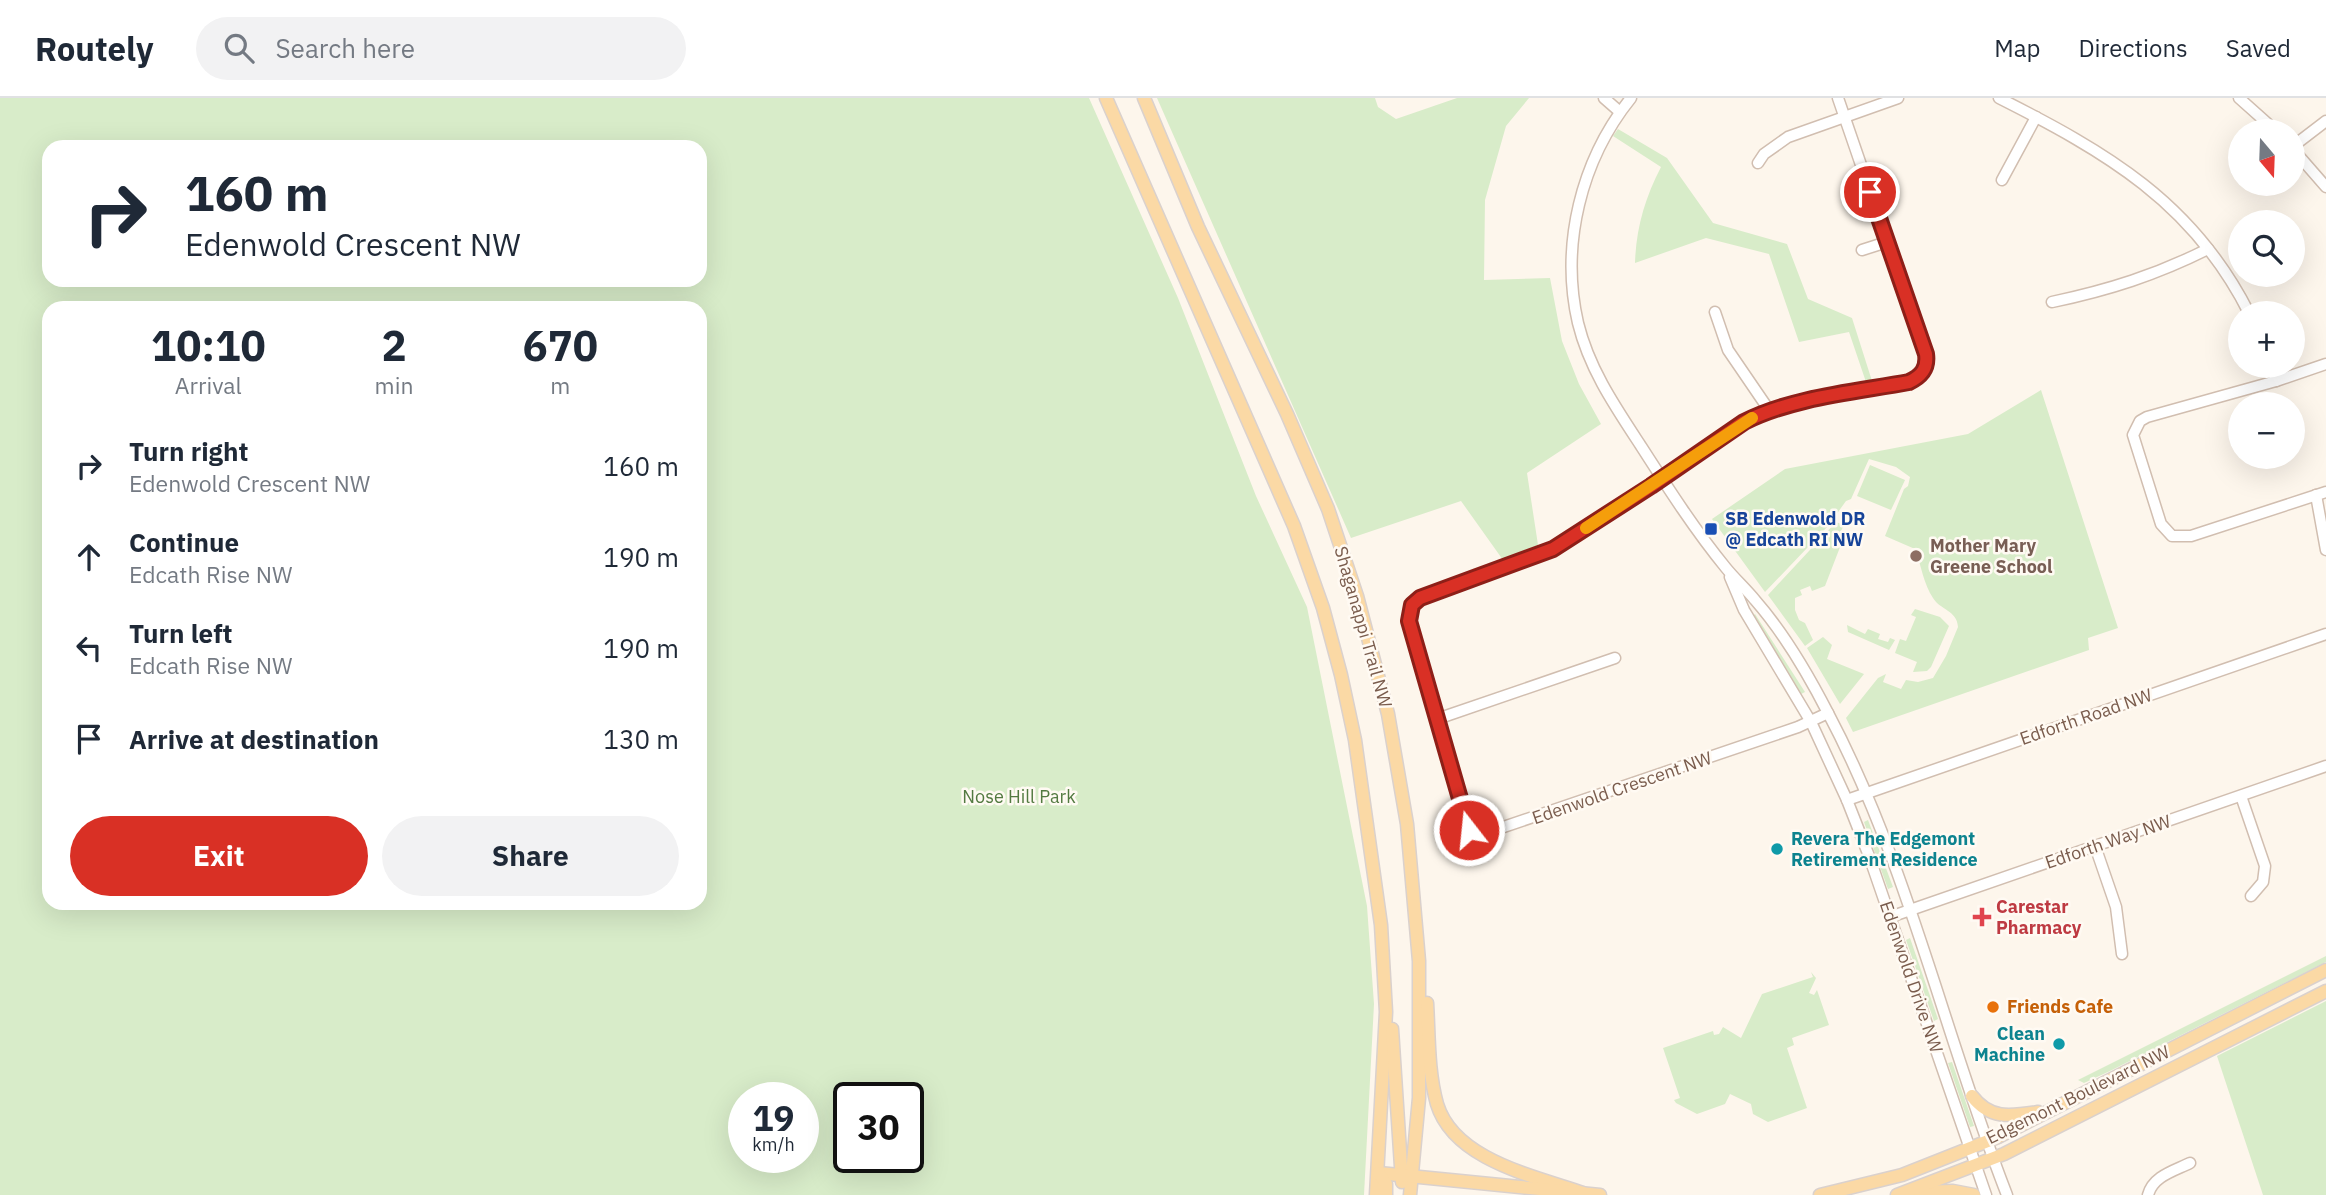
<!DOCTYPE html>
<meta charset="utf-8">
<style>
body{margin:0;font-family:"IBM Plex Sans",sans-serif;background:#f2f2f3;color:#1f2937;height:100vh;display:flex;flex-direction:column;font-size:26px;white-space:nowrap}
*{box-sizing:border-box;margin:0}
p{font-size:23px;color:#747a83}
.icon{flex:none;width:38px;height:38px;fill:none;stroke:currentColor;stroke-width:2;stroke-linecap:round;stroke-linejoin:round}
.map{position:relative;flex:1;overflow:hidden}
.drawer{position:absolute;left:42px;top:203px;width:665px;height:609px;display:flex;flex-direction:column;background:#fff;border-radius:21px;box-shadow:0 7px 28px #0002}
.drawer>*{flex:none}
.guide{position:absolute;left:42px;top:42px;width:665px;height:147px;border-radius:21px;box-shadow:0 7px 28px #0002;background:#fff;color:#1f2937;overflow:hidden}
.needle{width:46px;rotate:161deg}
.fabs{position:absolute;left:2228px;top:21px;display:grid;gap:14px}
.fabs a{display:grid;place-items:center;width:77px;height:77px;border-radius:50%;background:#fff;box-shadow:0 7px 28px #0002;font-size:35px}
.speed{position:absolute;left:728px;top:984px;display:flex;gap:14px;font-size:35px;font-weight:700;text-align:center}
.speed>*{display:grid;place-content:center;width:91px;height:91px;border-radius:50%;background:#fff;box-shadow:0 7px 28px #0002;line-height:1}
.speed small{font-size:18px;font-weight:400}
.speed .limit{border:4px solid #111;border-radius:10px;background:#fff;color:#111}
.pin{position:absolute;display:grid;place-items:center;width:60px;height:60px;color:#fff;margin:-30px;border:4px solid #fff;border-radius:50%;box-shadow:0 2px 7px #0007}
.me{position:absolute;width:77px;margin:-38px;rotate:344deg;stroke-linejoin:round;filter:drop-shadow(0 0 5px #0008)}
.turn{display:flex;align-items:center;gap:24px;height:147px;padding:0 28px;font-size:32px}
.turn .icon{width:91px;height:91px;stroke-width:2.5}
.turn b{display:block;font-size:49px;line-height:60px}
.eta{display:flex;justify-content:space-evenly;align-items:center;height:119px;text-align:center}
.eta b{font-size:42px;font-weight:700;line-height:49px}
.button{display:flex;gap:14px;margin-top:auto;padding:14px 28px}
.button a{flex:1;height:80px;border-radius:42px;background:#d93025;color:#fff;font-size:28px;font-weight:700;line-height:80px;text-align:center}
.button a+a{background:#f2f2f3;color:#1f2937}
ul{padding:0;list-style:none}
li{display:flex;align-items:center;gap:21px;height:91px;padding:0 28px}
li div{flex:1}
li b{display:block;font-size:26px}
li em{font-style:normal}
header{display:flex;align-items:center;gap:42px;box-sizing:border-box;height:98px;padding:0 35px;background:#fff;border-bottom:2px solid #e0e1e3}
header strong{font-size:33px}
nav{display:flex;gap:38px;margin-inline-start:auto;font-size:24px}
.search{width:490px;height:63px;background:#f2f2f3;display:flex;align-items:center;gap:18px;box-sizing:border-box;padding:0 24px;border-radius:38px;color:#747a83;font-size:26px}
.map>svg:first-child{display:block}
.green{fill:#d8ecc9;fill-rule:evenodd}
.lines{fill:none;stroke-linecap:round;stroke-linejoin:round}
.minor-casing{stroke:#d1beb0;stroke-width:13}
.major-casing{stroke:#dad1cd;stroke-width:15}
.minor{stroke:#fff;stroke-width:10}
.major{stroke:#fbd9a5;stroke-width:12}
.route-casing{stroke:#8d1f18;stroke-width:18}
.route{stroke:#d93025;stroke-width:12}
.slow{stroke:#f59e0b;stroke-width:12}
.transit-dot{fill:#1a4fb4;stroke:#fffaf3;stroke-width:2.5}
.education-dot{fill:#8d6e63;stroke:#fffaf3;stroke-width:2.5}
.culture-dot{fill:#0f9aa8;stroke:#fffaf3;stroke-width:2.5}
.health-dot{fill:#e0444e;stroke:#fffaf3;stroke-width:2.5}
.food-dot{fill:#e8710a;stroke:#fffaf3;stroke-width:2.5}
.labels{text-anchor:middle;stroke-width:5;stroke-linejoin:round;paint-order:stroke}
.transit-label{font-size:18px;font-weight:bold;fill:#164399;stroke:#fffaf3;text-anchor:start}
.education-label{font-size:18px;font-weight:bold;fill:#785e54;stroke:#fffaf3;text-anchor:start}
.street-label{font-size:18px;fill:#7a5c4d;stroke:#fffaf3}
.park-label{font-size:18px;fill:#537a41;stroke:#fffaf3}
.culture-label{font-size:18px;font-weight:bold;fill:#0d838f;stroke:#fffaf3;text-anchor:start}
.health-label{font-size:18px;font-weight:bold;fill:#be3a42;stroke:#fffaf3;text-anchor:start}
.food-label{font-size:18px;font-weight:bold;fill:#c56008;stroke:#fffaf3;text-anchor:start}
</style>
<header>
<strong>Routely</strong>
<div class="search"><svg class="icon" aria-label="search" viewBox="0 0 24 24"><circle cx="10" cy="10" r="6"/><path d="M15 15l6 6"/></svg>Search here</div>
<nav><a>Map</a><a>Directions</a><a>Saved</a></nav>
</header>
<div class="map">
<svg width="2326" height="1097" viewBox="0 0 2326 1097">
<rect width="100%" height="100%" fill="#fdf6ec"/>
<g class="green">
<path d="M0 0H1089L1178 200 1256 398 1307 509 1367 808 1374 906 1364 1097H0ZM49 49H700V182H49ZM49 210H700V805H49ZM744 999H803V1059H744ZM849 999H908V1059H849Z"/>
<path d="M1157 0H1375L1378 9 1396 21 1457 0H1529L1506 28 1485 102 1484 182 1550 180 1562 243 1579 286 1601 326 1527 375 1538 447 1503 462 1461 403 1351 440Z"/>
<path d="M1618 31 1667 60 1713 125 1787 146 1808 201 1852 220 1872 283 1866 284 1849 234 1799 244 1769 156 1706 140 1635 165C1636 130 1645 100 1661 69L1613 38Z"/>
<path d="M2041 292 2118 530 2088 540 2089 552 1853 634 1846 620 1878 580 1886 576 1883 584 1901 591 1906 582 1918 584 1933 580 1946 558 1958 529C1957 512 1940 512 1933 500 1924 487 1921 467 1915 451L1885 438 1904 391 1908 388 1910 379 1896 369 1869 361 1851 401 1846 403 1828 428 1765 494 1712 421 1785 371 1968 336Z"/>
<path d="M1870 367 1905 382 1891 412 1857 398Z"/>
<path d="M1836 424 1844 427 1837 441 1842 444 1825 488 1812 493 1810 488 1800 492 1802 497 1795 500V512L1799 522 1805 525 1813 542 1805 548 1768 497Z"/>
<path d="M1915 511 1940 519 1949 528 1931 569 1927 573 1913 574 1917 564 1895 555 1900 541 1906 543 1916 519 1911 517Z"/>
<path d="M1755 516 1805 594 1801 596 1754 517Z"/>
<path d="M1847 527 1865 536 1868 531 1880 536 1878 541 1888 544 1890 540 1895 542 1889 552 1848 534Z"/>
<path d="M1823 539 1832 547 1827 561 1864 576 1840 606 1807 550Z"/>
<path d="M1868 722 1893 789 1888 791 1864 724Z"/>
<path d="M1910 840 1938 921 1934 923 1906 842Z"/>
<path d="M2326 858V864L2110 973 2084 985 2078 982Z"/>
<path d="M1811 874 1816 880 1809 895 1814 897 1817 892 1829 927 1792 940 1794 947 1787 950 1807 1010 1768 1024 1753 1016 1751 1006 1730 996 1725 1006 1697 1016 1676 1005 1674 1002 1680 1000 1663 950 1713 933 1714 937 1719 936 1723 929 1741 940 1762 896 1813 879Z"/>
<path d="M2326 903V1097H2263L2217 958Z"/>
<path d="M1952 964 1974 1028 1970 1029 1948 965Z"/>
</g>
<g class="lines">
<g class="minor-casing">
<g id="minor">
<path d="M1604 0 1620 14"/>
<path d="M1631 0C1581 62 1560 147 1578 225 1589 270 1614 307 1639 345 1666 387 1694 431 1726 470 1735 481 1746 491 1755 502 1784 535 1808 576 1828 615 1908 766 1945 939 2007 1097"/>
<path d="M1999 0C2106 54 2193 104 2249 215"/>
<path d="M2239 0 2276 33"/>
<path d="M2292 49 2326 23"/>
<path d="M2292 50 2326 89"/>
<path d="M1758 65 1764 56 1788 39 1898 0"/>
<path d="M2002 82 2036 19"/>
<path d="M1862 152 1887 144"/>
<path d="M2052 204C2109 192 2156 177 2208 151"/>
<path d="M1715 214 1728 252 1769 312"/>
<path d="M2326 266 2276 283 2147 319 2140 323 2133 337 2161 426 2172 438H2191L2326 394"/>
<path d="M2271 268 2276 283"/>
<path d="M2316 397 2326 452"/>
<path d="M1730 479 1744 512 1811 624 1847 702 1869 758 1986 1097"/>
<path d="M1828 615 1798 629 1477 738 1469 732 1409 523 1412 507 1420 500 1553 451 1651 388 1744 324C1794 299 1855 294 1909 284 1922 278 1928 270 1926 256L1838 0"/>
<path d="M1437 621 1615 560"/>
<path d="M2241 698 2265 768 2263 784 2251 798"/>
<path d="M1847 702 2326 536"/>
<path d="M2095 748 2116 809 2122 856"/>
<path d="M1890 819 2326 668"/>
<path d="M2148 1097C2153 1078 2174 1073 2190 1065"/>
</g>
</g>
<g class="major-casing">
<g id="major">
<path d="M1106 0 1294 428 1323 510 1341 577 1355 642 1381 827 1386 914 1376 1097"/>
<path d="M1144 0 1198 129 1287 316 1328 411 1357 498 1388 616 1407 726 1419 863V1000L1410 1097"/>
<path d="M1427 905C1429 938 1428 974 1437 1006 1454 1062 1534 1078 1583 1095"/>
<path d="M1392 931 1402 1084"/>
<path d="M1972 998C1990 1022 2011 1018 2038 1014"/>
<path d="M1379 1075 1600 1097"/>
<path d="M1379 1075 1386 1086V1097"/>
<path d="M1915 1094 1953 1093 1974 1097"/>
<path d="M1820 1097 1902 1077 1998 1039 2326 872"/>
<path d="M1897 1097 2004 1056 2326 893"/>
</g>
</g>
<use href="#minor" class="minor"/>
<use href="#major" class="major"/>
</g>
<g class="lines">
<g class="route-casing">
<path id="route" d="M1469 732 1409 523 1412 507 1420 500 1553 451 1651 388 1744 324C1794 299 1855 294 1909 284 1922 278 1928 270 1926 256L1870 94"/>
</g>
<use href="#route" class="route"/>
<path class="slow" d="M1586 430 1752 320"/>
</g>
<rect class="transit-dot" x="1704" y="424" width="14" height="14" rx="3.5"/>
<circle class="education-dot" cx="1916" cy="458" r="7"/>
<g class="culture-dot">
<circle cx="1777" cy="751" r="7"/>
<circle cx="2059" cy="946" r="7"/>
</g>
<path class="health-dot" d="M1978.5 808.5h7v7h7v7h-7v7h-7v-7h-7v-7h7z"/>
<circle class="food-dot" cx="1993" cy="909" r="7"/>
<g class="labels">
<g class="transit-label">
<text x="1725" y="427">SB Edenwold DR<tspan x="1725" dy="21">@ Edcath RI NW</tspan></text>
</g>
<g class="education-label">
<text x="1930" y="454">Mother Mary<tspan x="1930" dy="21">Greene School</tspan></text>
</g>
<g class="street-label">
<text transform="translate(1363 529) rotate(74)" y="6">Shaganappi Trail NW</text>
<text transform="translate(2086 619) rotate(-19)" y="6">Edforth Road NW</text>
<text transform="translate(1622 690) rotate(-19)" y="6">Edenwold Crescent NW</text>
<text transform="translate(2108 744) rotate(-19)" y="6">Edforth Way NW</text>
<text transform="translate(1911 879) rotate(71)" y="6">Edenwold Drive NW</text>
<text transform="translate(2078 997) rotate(-26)" y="6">Edgemont Boulevard NW</text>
</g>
<g class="park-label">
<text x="1019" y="705">Nose Hill Park</text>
</g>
<g class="culture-label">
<text x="1791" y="747">Revera The Edgemont<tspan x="1791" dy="21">Retirement Residence</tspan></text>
<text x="2045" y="942" text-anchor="end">Clean<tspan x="2045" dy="21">Machine</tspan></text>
</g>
<g class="health-label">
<text x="1996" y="815">Carestar<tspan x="1996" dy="21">Pharmacy</tspan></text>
</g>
<g class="food-label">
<text x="2007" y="915">Friends Cafe</text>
</g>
</g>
</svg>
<div class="fabs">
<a><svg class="needle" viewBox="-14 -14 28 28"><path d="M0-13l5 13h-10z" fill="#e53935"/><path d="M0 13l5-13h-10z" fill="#747a83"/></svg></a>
<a><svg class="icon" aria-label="search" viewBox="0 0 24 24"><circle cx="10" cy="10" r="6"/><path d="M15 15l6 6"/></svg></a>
<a>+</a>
<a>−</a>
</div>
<div class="speed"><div>19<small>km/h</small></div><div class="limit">30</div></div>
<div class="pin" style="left:1870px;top:94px;background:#d93025"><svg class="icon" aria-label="arrive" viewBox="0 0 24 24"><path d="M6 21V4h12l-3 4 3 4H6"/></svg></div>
<svg class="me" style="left:1469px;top:732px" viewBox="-20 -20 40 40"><circle r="17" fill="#d93025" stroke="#fff" stroke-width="3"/><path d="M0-11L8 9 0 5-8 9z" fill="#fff"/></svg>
<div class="guide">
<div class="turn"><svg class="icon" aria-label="right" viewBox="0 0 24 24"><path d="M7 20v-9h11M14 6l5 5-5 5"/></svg><div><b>160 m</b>Edenwold Crescent NW</div></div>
</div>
<section class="drawer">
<div class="eta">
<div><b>10:10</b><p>Arrival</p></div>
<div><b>2</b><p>min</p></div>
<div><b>670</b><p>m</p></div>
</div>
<ul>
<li><svg class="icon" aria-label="right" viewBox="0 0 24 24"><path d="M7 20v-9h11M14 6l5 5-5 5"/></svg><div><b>Turn right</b><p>Edenwold Crescent NW</p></div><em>160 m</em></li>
<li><svg class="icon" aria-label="ahead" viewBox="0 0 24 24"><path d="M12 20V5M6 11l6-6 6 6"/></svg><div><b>Continue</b><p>Edcath Rise NW</p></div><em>190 m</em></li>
<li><svg class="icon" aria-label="left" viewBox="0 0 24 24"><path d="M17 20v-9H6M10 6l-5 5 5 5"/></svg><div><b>Turn left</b><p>Edcath Rise NW</p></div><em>190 m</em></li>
<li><svg class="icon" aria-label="arrive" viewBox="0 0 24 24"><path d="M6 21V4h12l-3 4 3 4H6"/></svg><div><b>Arrive at destination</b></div><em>130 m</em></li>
</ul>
<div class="button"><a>Exit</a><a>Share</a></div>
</section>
</div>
